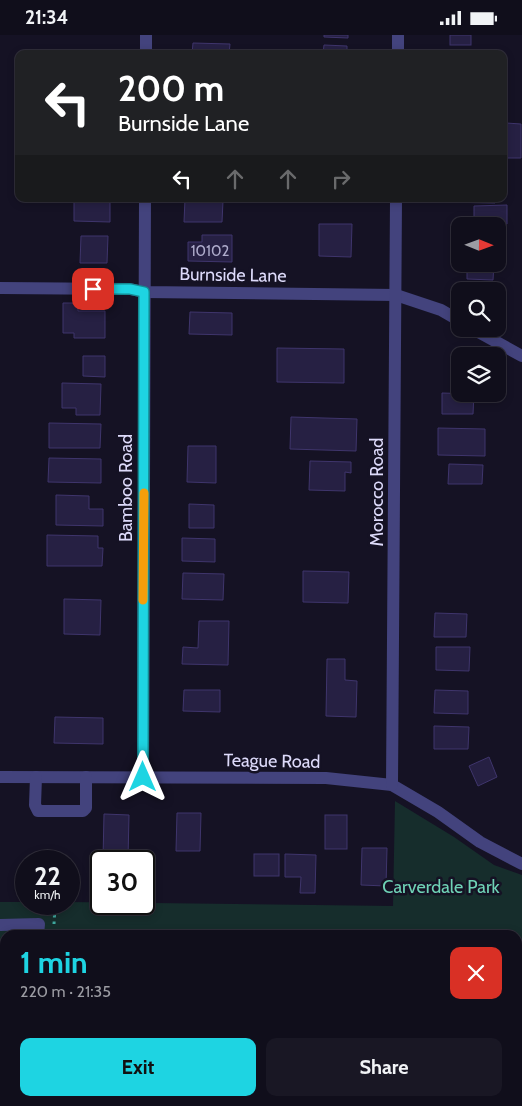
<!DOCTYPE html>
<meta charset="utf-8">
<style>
body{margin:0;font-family:Cabin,sans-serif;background:#191724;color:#f1f3f6;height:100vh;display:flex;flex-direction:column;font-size:19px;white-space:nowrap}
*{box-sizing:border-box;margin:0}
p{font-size:16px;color:#9c9ca3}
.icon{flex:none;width:28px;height:28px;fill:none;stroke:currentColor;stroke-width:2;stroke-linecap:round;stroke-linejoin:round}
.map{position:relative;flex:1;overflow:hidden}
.details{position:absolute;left:0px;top:895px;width:522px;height:176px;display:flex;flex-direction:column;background:#100e1b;border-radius:15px 15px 0 0;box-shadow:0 2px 8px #0003,0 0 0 1px #302e3a}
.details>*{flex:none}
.top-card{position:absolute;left:15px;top:15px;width:492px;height:152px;border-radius:10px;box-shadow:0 2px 8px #0003,0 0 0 1px #302e3a;background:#202124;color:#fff;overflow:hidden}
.needle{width:32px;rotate:91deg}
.buttons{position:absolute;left:451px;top:182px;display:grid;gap:10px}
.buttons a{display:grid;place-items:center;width:55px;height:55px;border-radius:10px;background:#100e1b;box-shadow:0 2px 8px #0003,0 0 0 1px #302e3a;font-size:25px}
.speed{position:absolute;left:15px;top:815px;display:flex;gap:10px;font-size:25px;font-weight:700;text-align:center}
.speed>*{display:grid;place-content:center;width:65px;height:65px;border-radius:50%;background:#100e1b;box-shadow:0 2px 8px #0003,0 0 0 1px #302e3a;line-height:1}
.speed small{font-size:12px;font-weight:400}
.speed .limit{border:2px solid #111;border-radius:8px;background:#fff;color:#111}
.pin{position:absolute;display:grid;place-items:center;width:42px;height:42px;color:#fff;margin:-21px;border-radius:10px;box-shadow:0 2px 8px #0006}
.me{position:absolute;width:55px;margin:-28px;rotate:0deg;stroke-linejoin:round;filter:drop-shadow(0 0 4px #0008)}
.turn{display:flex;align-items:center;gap:18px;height:105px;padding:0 20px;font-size:22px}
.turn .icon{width:65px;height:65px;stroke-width:2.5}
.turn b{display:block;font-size:35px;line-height:42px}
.lanes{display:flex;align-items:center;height:48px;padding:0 20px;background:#0003;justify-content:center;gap:25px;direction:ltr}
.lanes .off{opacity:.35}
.round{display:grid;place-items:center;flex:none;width:52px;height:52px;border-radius:10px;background:#191724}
.headline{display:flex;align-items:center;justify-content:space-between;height:85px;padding:0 20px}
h1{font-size:30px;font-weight:800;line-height:38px;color:#1ed4e2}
.primary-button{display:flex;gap:10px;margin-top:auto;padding:10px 20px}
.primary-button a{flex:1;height:58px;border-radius:10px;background:#1ed4e2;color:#111;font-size:20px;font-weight:800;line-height:58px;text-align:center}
.primary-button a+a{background:#191724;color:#f1f3f6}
.status{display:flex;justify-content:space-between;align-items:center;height:35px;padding:0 25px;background:#100e1b;direction:ltr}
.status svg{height:14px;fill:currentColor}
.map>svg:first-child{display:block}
.green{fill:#162d2c;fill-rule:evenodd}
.building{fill:#262043;stroke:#3f356c}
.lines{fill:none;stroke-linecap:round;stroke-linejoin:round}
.path{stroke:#3fa9a0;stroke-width:3;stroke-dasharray:2.5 4;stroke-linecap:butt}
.minor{stroke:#43437d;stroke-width:12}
.route-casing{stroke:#148a93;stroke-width:12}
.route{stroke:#1ed4e2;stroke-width:9}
.slow{stroke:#f59e0b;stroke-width:9}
.labels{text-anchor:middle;stroke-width:5;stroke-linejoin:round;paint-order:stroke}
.number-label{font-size:15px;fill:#afaccc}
.street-label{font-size:18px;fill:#dddafa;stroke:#151224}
.park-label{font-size:18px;fill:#6fd2b6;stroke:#151224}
</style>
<div class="status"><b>21:34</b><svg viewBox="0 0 49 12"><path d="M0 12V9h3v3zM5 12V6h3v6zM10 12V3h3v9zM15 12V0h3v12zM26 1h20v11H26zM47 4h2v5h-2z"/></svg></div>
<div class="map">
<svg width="522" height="1071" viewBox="0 0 522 1071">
<rect width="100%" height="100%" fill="#151224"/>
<path class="green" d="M395 766 454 802 494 830 522 840V1071H0V867H26V869H69V867L393 871ZM5 900H518V1066H5Z"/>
<g class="building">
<path d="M324 0H348V3L324 2Z"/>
<rect x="450" y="0" width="21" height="10"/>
<path d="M193 8 230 9 229 19H192Z"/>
<path d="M324 10 347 11V19H323Z"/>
<path d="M506 88 521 89V123H506Z"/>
<path d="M73 164H110V187L74 186V164Z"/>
<path d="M185 164 223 166 222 187H184Z"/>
<path d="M440 164H495V168L440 167Z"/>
<path d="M507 170V189H474V171Z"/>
<path d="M319 189H352L351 222 319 221Z"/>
<path d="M202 200H232V227L188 226V207H202Z"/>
<path d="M81 201H108L107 228H80Z"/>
<path d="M467 229H494L493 245 467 244Z"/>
<path d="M63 268H78V276H105V303H74V298H63Z"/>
<path d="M190 277 232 278V300L189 299Z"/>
<path d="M277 313 344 314V348L277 347Z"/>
<path d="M83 321H105V342L83 341Z"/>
<path d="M62 348 101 349 100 380H76V373H62Z"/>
<path d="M442 358 474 359 473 379H442Z"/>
<path d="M291 382 357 384 356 416 290 414Z"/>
<path d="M49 388 101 389 100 413H49Z"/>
<path d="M438 393 485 394V421L438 420Z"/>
<path d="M188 411H216V448L187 447Z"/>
<path d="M49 423 101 424V448L48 447Z"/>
<path d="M310 426 351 427V438L345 437V456L309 455Z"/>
<path d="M449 429 483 430 482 449H448Z"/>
<path d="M56 460 89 461V474H103V491L56 490Z"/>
<path d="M189 469 214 470V493H189Z"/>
<path d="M47 500 98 501V513H103L102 531H47Z"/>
<path d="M182 503 215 504V527L182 526Z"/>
<path d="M303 536 349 537 348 568 303 567Z"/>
<path d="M183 538 224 539 223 565 182 564Z"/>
<path d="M64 564 101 565 100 600 64 599Z"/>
<path d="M435 578 467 579 466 602H434Z"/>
<path d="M199 586H229L228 630 182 629 183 612 198 613Z"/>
<path d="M436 612H470L469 636 436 635Z"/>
<path d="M327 624H345V645L357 646 356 682 326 681Z"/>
<path d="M184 655H220V677L183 676Z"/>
<path d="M435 655 468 656V679L434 678Z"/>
<path d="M55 682 103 683V709L54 708Z"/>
<path d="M434 691 469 692 468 714H434Z"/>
<path d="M489 722 497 742 478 751 469 731Z"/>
<path d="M177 778H201L200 816H176Z"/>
<path d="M104 779 129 780 128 824H141V826H101V858L92 857V823L103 824Z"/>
<rect x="325" y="780" width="22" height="34"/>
<path d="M362 813H387L386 851 361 850Z"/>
<rect x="254" y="819" width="25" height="22"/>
<path d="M285 819 316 820 315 858H300L301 842H285Z"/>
<rect x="144" y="842" width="7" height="16"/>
<path d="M0 1023H5V1066H30V1071H0Z"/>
</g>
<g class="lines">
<g class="path">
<path d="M54 889 55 872"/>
<path d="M0 1014 5 1013"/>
<path d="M368 1071 369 1066"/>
</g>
<g class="minor">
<path d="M146 19V0"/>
<path d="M398 19V0"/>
<path d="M0 253 130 254 144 257 396 260 441 275 460 286"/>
<path d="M473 294 522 321"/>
<path d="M0 742 326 743 392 750 438 777 480 807 522 829"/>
<path d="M36 742 35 770 38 776H83L86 773V742"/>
<path d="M143 742 145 164"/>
<path d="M392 750 396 164"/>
<path d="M0 890 39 889 38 900"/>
<path d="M0 983H5"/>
</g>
</g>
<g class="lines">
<g class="route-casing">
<path id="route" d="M93 254H130L144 257 143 742"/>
</g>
<use href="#route" class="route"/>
<path class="slow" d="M143 565 144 458"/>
</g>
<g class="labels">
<g class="number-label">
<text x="210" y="221">10102</text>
</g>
<g class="street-label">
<text transform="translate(233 240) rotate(1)" y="6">Burnside Lane</text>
<text transform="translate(126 453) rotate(-90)" y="6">Bamboo Road</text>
<text transform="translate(377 457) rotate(-90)" y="6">Morocco Road</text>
<text transform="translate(272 726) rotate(1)" y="6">Teague Road</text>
</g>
<g class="park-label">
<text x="441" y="858">Carverdale Park</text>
</g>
</g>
</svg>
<div class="buttons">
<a><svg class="needle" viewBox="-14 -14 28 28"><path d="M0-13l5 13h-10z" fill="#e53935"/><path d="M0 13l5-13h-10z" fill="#9c9ca3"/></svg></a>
<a><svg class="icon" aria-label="search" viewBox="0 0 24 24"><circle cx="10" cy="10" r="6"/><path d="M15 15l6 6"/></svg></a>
<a><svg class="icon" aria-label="layers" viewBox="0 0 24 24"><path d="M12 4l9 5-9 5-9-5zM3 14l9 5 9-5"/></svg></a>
</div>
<div class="speed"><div>22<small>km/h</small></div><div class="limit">30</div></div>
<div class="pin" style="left:93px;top:254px;background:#d93025"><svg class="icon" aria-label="arrive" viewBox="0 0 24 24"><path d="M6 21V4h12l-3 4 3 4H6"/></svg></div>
<svg class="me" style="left:143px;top:742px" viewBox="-20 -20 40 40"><path d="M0-17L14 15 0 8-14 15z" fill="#1ed4e2" stroke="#fff" stroke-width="4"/></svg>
<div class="top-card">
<div class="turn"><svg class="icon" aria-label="left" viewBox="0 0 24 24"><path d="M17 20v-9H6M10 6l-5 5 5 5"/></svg><div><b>200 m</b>Burnside Lane</div></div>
<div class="lanes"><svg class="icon" aria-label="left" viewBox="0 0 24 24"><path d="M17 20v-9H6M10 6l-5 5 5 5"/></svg><svg class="icon off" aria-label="ahead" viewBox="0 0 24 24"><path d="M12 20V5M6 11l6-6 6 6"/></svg><svg class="icon off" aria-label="ahead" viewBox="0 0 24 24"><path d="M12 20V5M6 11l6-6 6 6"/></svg><svg class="icon off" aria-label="right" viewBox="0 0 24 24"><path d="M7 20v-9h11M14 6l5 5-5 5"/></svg></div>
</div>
<section class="details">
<div class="headline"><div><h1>1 min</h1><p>220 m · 21:35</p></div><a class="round" style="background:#d93025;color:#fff"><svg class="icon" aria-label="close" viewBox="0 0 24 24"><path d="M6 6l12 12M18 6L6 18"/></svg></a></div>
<div class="primary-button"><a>Exit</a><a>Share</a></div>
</section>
</div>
